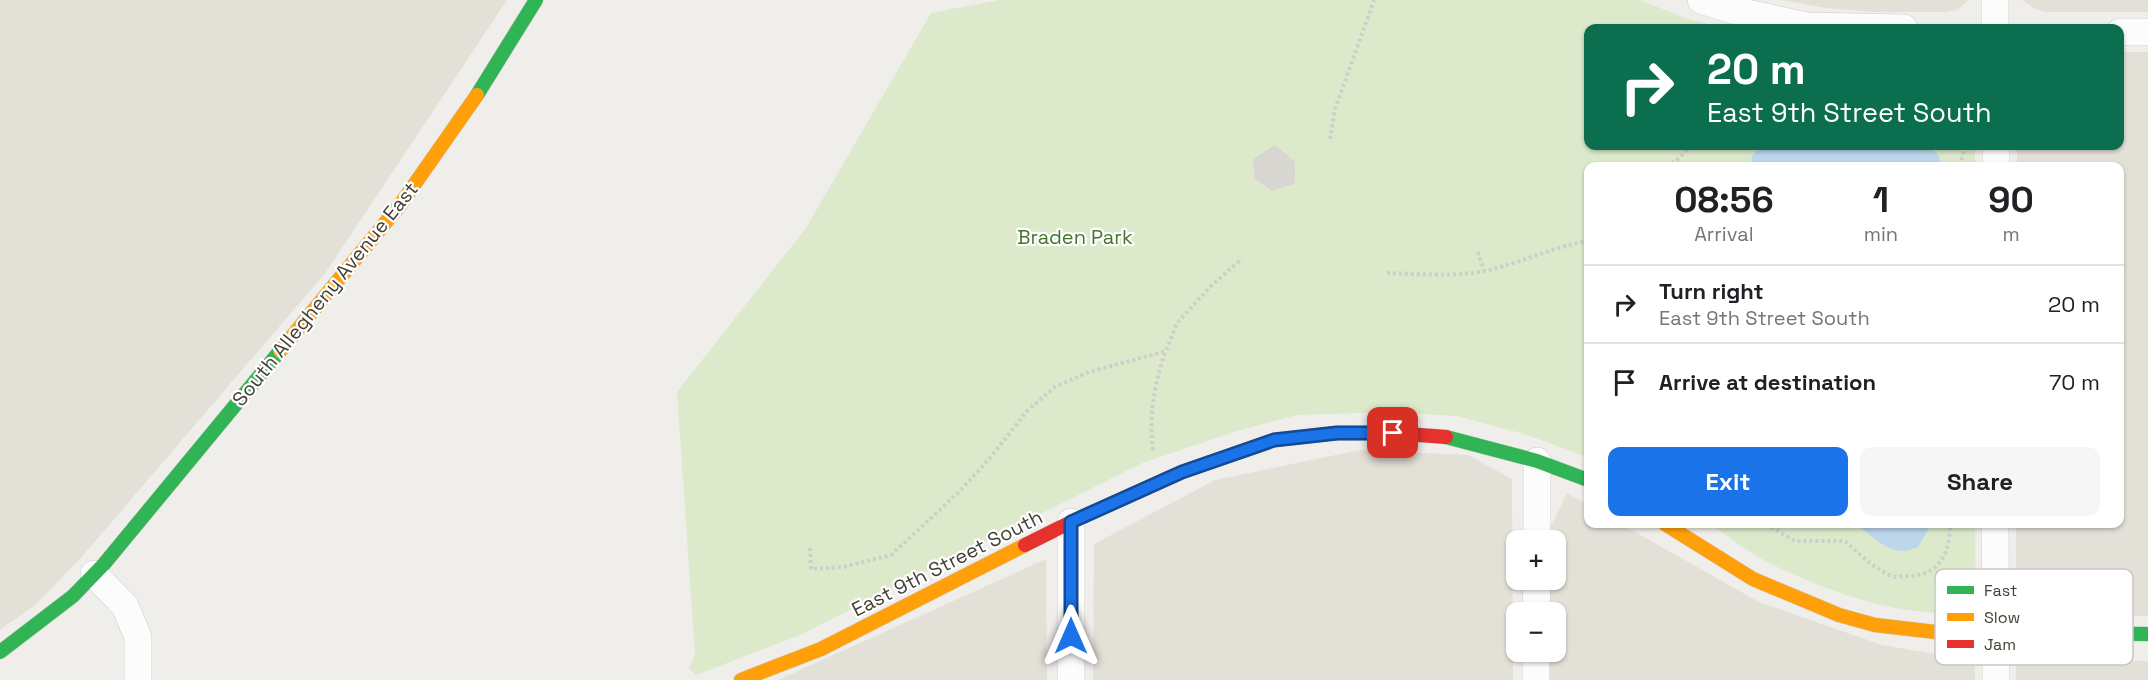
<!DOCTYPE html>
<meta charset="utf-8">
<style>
body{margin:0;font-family:"Space Grotesk",sans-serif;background:#f6f6f6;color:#202124;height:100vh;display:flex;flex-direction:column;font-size:22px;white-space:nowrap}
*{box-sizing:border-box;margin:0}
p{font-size:20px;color:#757577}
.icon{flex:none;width:33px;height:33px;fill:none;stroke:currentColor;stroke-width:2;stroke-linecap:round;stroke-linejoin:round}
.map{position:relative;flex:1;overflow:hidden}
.drawer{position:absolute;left:1584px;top:162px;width:540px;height:366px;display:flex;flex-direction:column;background:#fff;border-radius:12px;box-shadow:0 2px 4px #0004}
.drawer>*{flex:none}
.guide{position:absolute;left:1584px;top:24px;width:540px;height:126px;border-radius:12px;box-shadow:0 2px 4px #0004;background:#0b6e4f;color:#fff;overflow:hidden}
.fabs{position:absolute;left:1506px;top:530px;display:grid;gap:12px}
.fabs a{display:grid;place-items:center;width:60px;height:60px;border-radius:12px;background:#fff;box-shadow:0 2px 4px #0004;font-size:30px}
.pin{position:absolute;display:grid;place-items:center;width:51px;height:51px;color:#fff;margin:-26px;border-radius:12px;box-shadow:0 3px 9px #0006}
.me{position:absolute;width:66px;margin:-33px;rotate:0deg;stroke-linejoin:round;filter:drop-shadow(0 0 4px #0008)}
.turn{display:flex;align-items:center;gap:21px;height:126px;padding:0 24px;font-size:27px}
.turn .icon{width:78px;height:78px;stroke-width:2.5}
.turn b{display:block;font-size:42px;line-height:51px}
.eta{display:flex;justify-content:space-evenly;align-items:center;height:102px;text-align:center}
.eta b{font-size:36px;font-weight:600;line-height:42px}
.button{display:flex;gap:12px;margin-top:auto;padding:12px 24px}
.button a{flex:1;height:69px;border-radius:12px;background:#1a73e8;color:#fff;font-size:24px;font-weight:600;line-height:69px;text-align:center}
.button a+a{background:#f6f6f6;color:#202124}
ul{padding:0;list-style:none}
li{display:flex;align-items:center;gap:18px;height:78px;padding:0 24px;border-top:2px solid #e0e0e0}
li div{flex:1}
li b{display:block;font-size:22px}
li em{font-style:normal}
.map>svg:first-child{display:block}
.residential{fill:#e3e0d7}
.green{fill:#dce9cb}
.water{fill:#bcd6ec}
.building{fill:#d9d7d2;stroke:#d8d5d0;stroke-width:1.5}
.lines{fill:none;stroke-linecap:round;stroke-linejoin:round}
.street-casing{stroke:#ceccc7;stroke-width:28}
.fast-casing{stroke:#cecbc1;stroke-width:15}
.slow-casing{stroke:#cecbc1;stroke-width:15}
.jam-casing{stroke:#cecbc1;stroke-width:15}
.path{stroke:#d0cecb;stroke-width:4;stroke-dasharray:3 3;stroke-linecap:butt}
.street{stroke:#fdfcfc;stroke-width:27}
.fast{stroke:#30b455;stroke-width:14}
.slow{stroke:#ff9f0a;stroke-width:14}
.jam{stroke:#e5322d;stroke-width:14}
.route-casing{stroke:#114b97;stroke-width:15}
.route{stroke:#1a73e8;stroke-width:10}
.labels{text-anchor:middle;stroke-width:4.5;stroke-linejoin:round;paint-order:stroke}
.park-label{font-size:20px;fill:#44752b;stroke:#fff}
.street-label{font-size:20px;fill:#454036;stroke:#fff}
.key{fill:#fff;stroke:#c7c6c3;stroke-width:1.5}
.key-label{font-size:16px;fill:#454036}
</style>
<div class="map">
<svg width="2148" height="680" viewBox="0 0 2148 680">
<rect width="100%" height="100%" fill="#f0eeea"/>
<g class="residential">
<path d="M0 0H507L326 272 79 560 35 605 0 630Z"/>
<path d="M1781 0H1969L1957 10 1945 12H1875L1825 8Z"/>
<path d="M2022 0H2148V12H2045L2033 8Z"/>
<path d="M2120 52H2148V616L2016 615V524H2120V166H2017V146H2120Z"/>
<path d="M1360 450 1468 455 1512 479 1513 680H1093L1094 544 1215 480Z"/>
<path d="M1567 493 1588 505V524H1621L1759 602 1882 645 1975 661V680H1549V651H1556V612H1549V579H1556V540H1549V530Z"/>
<path d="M1046 559 1047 680H778Z"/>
<rect x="2016" y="661" width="132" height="19"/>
</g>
<g class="green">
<path d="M999 0H1640L1685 18 1721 28H1588V146H1975V166H1588V457L1524 434 1457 416 1390 412 1297 415 1237 431 1142 463 800 635 696 675 689 668 695 655 677 392 806 228 931 13Z"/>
<path d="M1710 524H1975L1976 596 1969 612C1959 615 1948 613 1937 613 1879 610 1823 589 1771 564 1750 554 1730 537 1710 524Z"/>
</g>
<g class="water">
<path d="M1760 146H1930L1939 156 1940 166H1751L1752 156Z"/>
<path d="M1857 524H1928V530L1918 547C1914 548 1908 551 1904 551 1887 552 1868 534 1857 524Z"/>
</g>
<path class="building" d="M1275 146 1294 162V183L1272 190 1255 178 1254 160Z"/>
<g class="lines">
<g class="street-casing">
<g id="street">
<path d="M1701 0 1733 10 1807 26 1904 28"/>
<path d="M1995 0V28"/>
<path d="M2120 32H2148"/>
<path d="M1996 166V146"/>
<path d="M1071 522V680"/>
<path d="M1995 524 1996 680"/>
<path d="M1537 540V461"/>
<path d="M94 574 125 606 138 637V680"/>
<path d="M1536 612 1537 579"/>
<path d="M1536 680V651"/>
</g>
</g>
<g class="fast-casing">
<g id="fast">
<path d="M477 95 536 0"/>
<path d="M1446 437 1537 461 1588 480"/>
<path d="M2028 633 2148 634"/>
<path d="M0 652 73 596 104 564 280 351"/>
</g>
</g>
<g class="slow-casing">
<g id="slow">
<path d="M280 351 400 205 477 95"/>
<path d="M1665 524 1753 579 1839 615 1875 625 1944 633H2028"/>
<path d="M741 680 821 649 1025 545"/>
</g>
</g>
<g class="jam-casing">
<path id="jam" d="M1025 545 1071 522 1182 472 1274 440 1337 433H1393L1446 437"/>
</g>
<g class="path">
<path d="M1330 139 1335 109 1374 0"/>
<path d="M1666 166 1676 161 1691 146"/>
<path d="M1960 166 1965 146"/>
<path d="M1478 252 1484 271"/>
<path d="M1387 273C1419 274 1453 277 1485 271 1520 263 1553 247 1588 241"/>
<path d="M1153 450C1149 414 1154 386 1165 352"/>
<path d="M1766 524 1795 541H1845C1859 553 1872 567 1889 575 1894 578 1901 576 1907 576 1940 576 1950 553 1950 524"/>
<path d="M810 548 811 569 843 567 891 555 960 491 991 457 1027 411 1055 387 1089 372 1166 351 1177 323 1212 285 1242 259"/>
</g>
<use href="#street" class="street"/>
<use href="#fast" class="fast"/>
<use href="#slow" class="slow"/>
<use href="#jam" class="jam"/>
</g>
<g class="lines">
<g class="route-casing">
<path id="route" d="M1071 636V522L1182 472 1274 440 1337 433H1393"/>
</g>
<use href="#route" class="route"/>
</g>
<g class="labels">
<g class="park-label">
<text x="1075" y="244">Braden Park</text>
</g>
<g class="street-label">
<text transform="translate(325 294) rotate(-51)" y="7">South Allegheny Avenue East</text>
<text transform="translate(947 563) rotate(-27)" y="7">East 9th Street South</text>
</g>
</g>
<rect x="1935" y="569" width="198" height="96" rx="9" class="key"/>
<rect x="1947" y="586" width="27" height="8" fill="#30b455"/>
<rect x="1947" y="613" width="27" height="8" fill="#ff9f0a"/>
<rect x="1947" y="640" width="27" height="8" fill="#e5322d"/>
<g class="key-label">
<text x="1984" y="596">Fast</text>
<text x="1984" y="623">Slow</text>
<text x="1984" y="650">Jam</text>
</g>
</svg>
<div class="fabs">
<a>+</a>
<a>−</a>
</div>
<div class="pin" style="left:1393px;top:433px;background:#d93025"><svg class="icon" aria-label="arrive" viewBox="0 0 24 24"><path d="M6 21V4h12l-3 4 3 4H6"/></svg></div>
<svg class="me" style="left:1071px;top:636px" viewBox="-20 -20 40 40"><path d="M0-17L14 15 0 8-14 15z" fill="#1a73e8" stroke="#fff" stroke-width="4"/></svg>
<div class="guide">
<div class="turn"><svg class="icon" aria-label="right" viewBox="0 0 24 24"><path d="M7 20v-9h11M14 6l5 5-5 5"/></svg><div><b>20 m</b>East 9th Street South</div></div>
</div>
<section class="drawer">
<div class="eta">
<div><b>08:56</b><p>Arrival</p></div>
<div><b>1</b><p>min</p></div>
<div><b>90</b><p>m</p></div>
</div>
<ul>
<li><svg class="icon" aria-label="right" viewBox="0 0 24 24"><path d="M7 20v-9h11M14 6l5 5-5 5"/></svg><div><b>Turn right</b><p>East 9th Street South</p></div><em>20 m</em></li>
<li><svg class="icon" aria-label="arrive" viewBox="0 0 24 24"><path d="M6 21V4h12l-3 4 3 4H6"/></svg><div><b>Arrive at destination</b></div><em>70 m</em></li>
</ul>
<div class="button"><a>Exit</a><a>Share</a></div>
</section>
</div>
